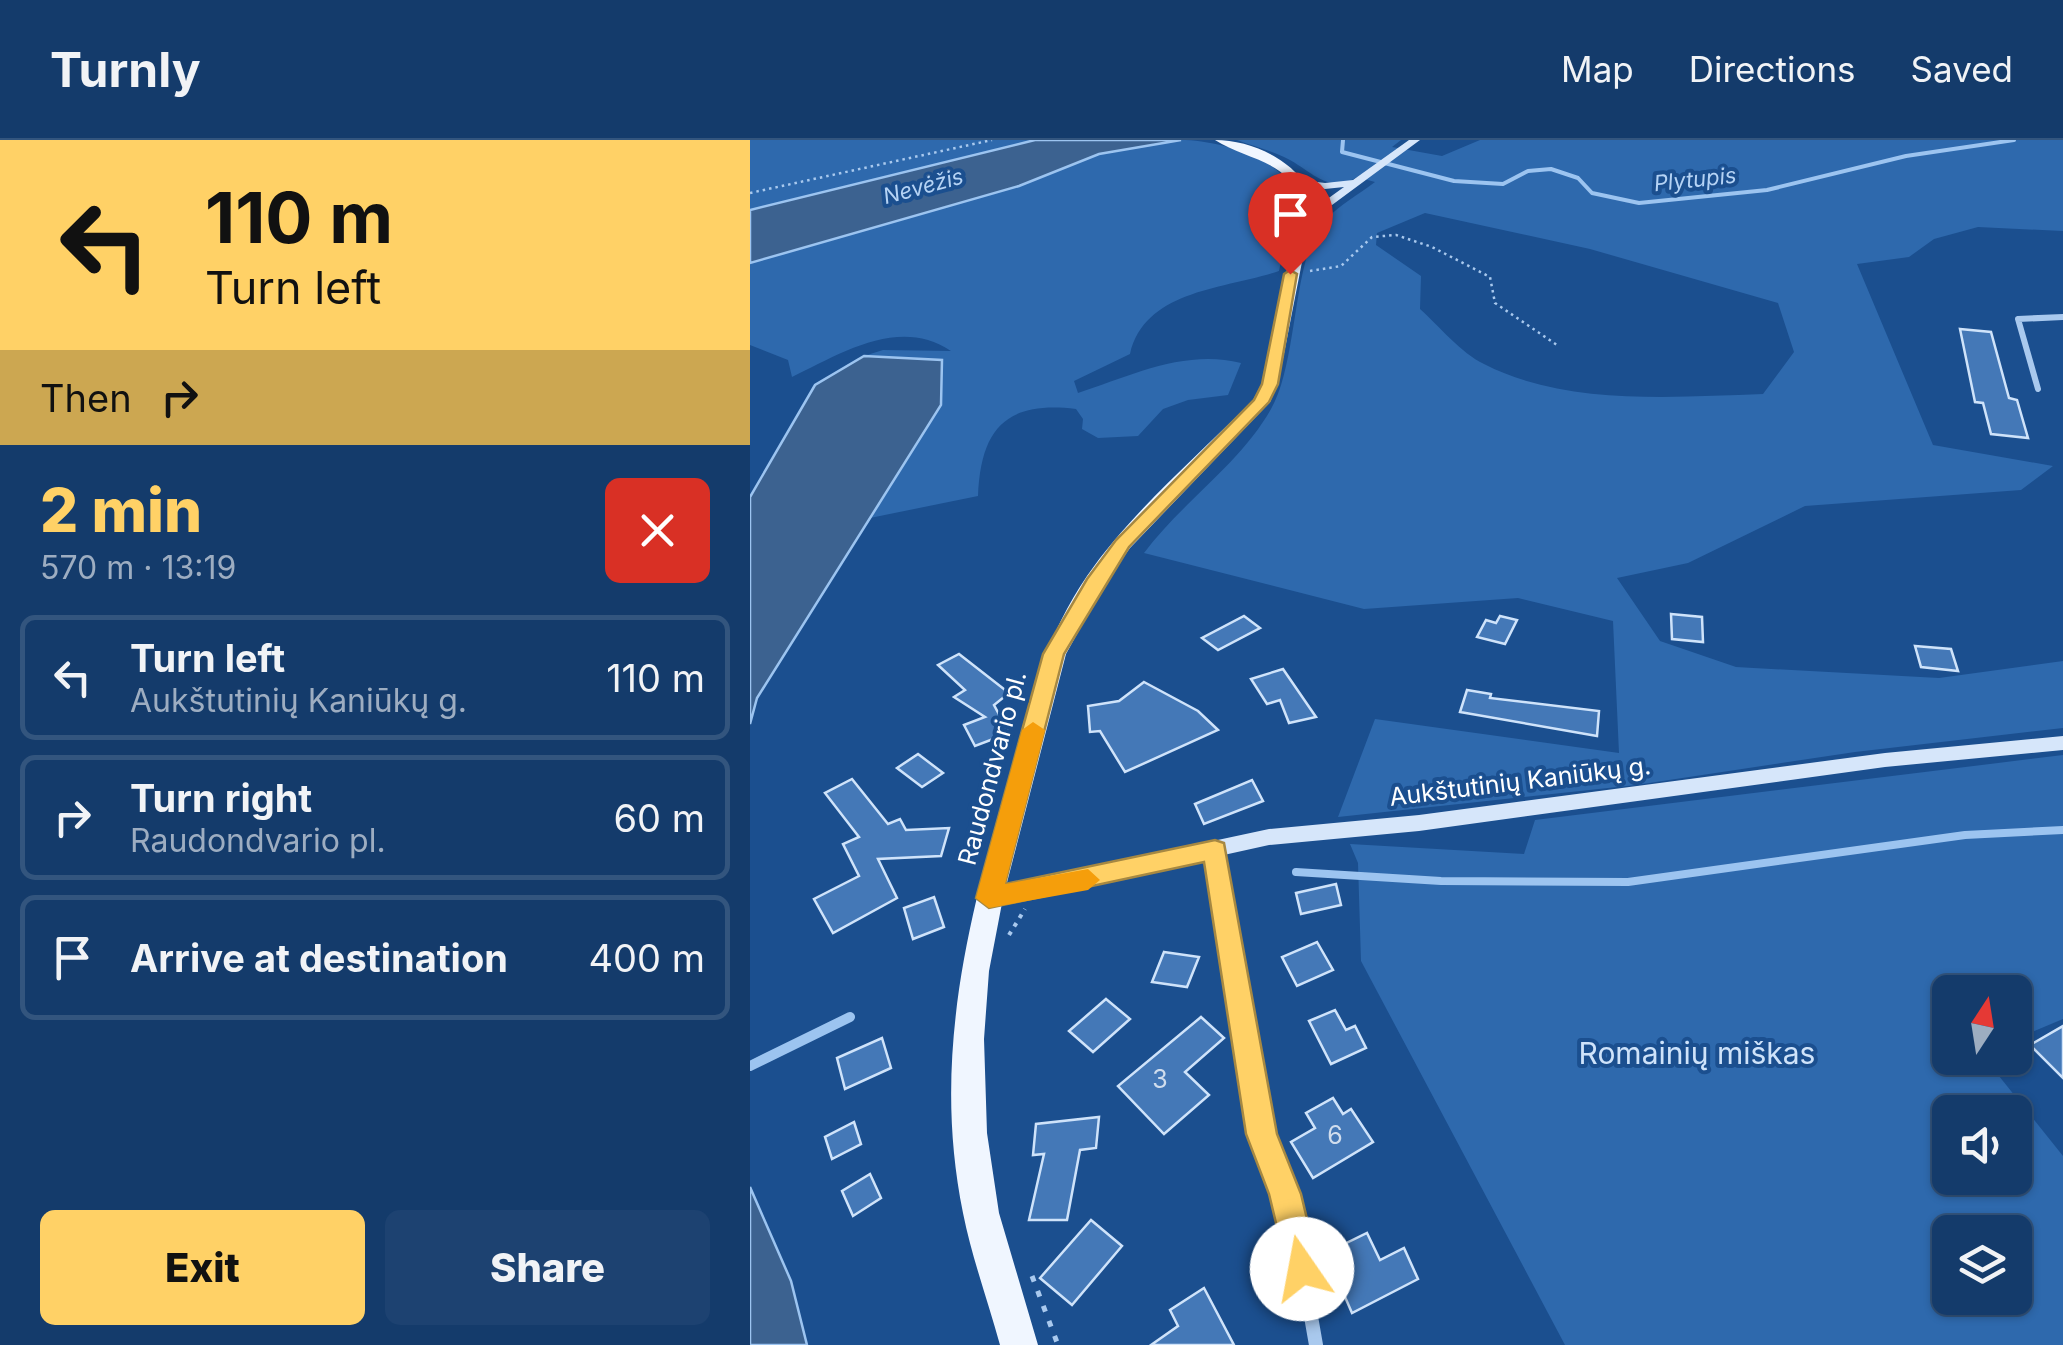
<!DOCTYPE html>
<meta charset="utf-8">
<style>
body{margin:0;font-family:Inter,sans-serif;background:#1d4271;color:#f1f3f6;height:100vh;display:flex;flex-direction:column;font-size:38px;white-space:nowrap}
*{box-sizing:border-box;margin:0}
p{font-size:32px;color:#9dadc1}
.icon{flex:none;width:55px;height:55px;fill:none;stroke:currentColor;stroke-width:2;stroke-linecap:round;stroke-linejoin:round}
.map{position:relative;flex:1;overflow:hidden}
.panel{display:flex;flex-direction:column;background:#143b6b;width:750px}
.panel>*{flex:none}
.top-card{background:#ffd166;color:#111;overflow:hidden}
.needle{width:65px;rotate:12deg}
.buttons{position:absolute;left:1182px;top:835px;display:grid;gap:20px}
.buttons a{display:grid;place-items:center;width:100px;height:100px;border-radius:15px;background:#143b6b;box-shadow:0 2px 8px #0004,0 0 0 2px #33557e;font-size:50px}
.pin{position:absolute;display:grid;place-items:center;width:85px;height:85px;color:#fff;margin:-102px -42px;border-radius:50% 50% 50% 0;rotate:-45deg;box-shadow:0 0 10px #0007}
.pin .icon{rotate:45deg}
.me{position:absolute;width:110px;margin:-55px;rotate:348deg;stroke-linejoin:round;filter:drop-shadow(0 0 8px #0008)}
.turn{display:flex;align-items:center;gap:35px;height:210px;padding:0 40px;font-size:45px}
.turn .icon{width:130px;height:130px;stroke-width:2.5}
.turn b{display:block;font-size:70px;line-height:85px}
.then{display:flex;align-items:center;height:95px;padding:0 40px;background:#0003;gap:20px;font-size:38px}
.round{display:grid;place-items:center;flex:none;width:105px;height:105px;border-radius:15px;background:#1d4271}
.head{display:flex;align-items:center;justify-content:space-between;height:170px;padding:0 40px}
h1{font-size:60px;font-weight:800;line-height:75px;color:#ffd166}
.button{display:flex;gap:20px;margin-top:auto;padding:20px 40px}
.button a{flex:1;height:115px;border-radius:15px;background:#ffd166;color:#111;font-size:40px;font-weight:800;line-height:115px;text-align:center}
.button a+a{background:#1d4271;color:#f1f3f6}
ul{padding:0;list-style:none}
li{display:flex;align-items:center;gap:30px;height:125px;margin:0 20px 15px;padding:0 20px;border:5px solid #33557e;border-radius:15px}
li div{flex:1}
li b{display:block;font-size:38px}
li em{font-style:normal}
header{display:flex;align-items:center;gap:60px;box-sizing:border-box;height:140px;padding:0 50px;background:#143b6b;border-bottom:2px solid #33557e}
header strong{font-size:48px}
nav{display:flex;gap:55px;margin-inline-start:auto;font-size:35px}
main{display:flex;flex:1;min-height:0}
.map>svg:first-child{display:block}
.green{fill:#2e69ad;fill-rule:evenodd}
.water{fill:#3c6290;stroke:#9cc4f0;stroke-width:2.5}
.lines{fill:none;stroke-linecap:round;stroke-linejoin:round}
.stream-far2{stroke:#9cc4f0;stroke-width:4}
.stream-far1{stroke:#9cc4f0;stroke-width:8}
.stream{stroke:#9cc4f0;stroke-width:10}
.building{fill:#4478b7;stroke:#cfe3fa;stroke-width:2.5}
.path-far2{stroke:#a9c9ee;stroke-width:2.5;stroke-dasharray:2.5 4;stroke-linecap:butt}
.path-far1{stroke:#a9c9ee;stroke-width:4;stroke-dasharray:4 6;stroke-linecap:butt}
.path{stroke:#a9c9ee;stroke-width:5;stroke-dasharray:6 10;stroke-linecap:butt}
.street-far2{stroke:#a9c9ee;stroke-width:6}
.street-far1{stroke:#a9c9ee;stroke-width:11}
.street{stroke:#a9c9ee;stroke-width:14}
.secondary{fill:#d6e6fa;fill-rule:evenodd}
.primary{fill:#f0f6ff;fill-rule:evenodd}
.route{fill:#ffd166;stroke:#a68842;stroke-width:2.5}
.slow{fill:#f59e0b}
.labels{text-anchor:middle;stroke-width:8;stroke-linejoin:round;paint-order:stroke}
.far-water-label{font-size:22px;font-style:italic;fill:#b5d3f5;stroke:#1b4f8f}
.street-label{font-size:25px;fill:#fff;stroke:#1b4f8f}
.near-number-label{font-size:25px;fill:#d0dded}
.near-park-label{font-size:30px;fill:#cfe3fa;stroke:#1b4f8f}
</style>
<header>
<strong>Turnly</strong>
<nav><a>Map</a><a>Directions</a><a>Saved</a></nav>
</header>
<main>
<section class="panel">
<div class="top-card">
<div class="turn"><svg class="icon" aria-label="left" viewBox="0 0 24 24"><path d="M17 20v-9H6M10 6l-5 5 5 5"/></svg><div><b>110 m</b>Turn left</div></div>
<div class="then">Then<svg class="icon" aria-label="right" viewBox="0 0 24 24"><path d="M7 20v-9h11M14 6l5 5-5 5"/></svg></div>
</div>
<div class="head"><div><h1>2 min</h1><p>570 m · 13:19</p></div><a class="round" style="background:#d93025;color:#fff"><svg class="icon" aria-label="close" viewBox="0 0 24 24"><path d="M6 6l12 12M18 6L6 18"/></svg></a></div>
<ul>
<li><svg class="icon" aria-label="left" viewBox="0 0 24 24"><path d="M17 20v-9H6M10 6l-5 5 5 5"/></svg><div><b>Turn left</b><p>Aukštutinių Kaniūkų g.</p></div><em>110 m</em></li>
<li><svg class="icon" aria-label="right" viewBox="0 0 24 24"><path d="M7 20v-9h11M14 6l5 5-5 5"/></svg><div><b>Turn right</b><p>Raudondvario pl.</p></div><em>60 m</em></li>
<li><svg class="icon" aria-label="arrive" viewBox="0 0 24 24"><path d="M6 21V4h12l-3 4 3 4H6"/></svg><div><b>Arrive at destination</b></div><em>400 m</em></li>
</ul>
<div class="button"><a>Exit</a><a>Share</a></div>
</section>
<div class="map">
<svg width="1313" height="1205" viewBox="0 0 1313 1205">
<rect width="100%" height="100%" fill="#1b4f8f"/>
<g class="green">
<path d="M0 0H285L0 70Z"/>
<path d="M431 0C465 0 540 17 544 60 546 80 533 110 529 131 476 149 395 149 380 214L324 241 328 253C381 236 434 209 491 223L478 255 438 260 413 269 388 296 348 298 332 289 333 279 326 269C257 261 231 287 228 356L120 378 191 265 192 220 114 216 133 210 201 211C149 176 90 214 42 237L38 220 0 205V123L269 46 349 14Z"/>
<path d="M487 0H651L642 7 692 16 730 0H1313V91L1228 87 1184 99 1159 117 1107 124 1183 305 1303 326 1271 350 1055 366 938 423 867 438 910 501 986 527 1189 538 1313 521V588L1105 612 886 645 588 677 625 579 869 613 863 481 768 458 614 469 394 413C432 362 490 324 521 269 549 221 542 112 576 79 590 65 609 54 625 42L607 37C578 56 559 28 534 17 519 10 503 6 487 0ZM675 73 840 109 1028 163 1044 212 1013 254C923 257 816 266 734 224 711 213 689 186 670 169L671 136 626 105 627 93Z"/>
<path d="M1313 615V879L1265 899V852H1200V918H1244L1249 936 1313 1016V1205H815L611 821 608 723 600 704 774 714 785 680ZM1200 972H1265V1038H1200ZM1200 1092H1265V1158H1200Z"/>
</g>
<g class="water">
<path d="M285 0H431L349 14 269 46 0 123V70Z"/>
<path d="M114 216 192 220 191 265 7 558 0 584V357L65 245Z"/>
<path d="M0 1047 41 1141 57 1205H0Z"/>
</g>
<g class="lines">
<path class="stream-far2" d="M593 0 592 12 704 41 753 44 778 31 801 29 828 38 842 53 889 63 1017 50 1156 16 1264 0"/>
<path class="stream-far1" d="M546 732 691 741 878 742 1215 695 1313 690"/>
<path class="stream" d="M0 926 100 877"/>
</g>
<g class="building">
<path d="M1210 189 1241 192 1259 258 1267 260 1278 298 1241 294 1233 263 1225 262Z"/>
<path d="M921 474 952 477 953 502 922 499Z"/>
<path d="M494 476 510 488 468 510 452 498Z"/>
<path d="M750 476 767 480 755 504 727 497 736 480 746 483Z"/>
<path d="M1165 506 1201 509 1208 531 1171 527Z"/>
<path d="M209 514 259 553 244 565 259 593 225 606 214 585 235 577 204 557 215 550 188 525Z"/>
<path d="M533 529 566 577 539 583 530 560 517 564 501 539Z"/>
<path d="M394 542 448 571 468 590 375 632 350 591 340 592 338 566 369 561Z"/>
<path d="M717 550 741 554 740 558 849 571 847 596 710 572Z"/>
<path d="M168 614 193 633 172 647 147 628Z"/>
<path d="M102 639 138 684 150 679 156 690 199 688 191 716 128 719 147 758 83 793 64 759 109 736 93 704 109 697 75 653Z"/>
<path d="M502 640 513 661 454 684 445 664Z"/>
<path d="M586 744 591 765 551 774 546 753Z"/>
<path d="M184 757 194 787 163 799 154 768Z"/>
<path d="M567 802 583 830 547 846 532 817Z"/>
<path d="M414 812 449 817 437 847 402 842Z"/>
<path d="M356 859 380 879 343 912 319 891Z"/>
<path d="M585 870 596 890 605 886 616 908 581 924 559 881Z"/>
<path d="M451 877 474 898 435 932 459 955 414 994 368 946Z"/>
<path d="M1313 886V938L1280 905Z"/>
<path d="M132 898 141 928 95 949 87 918Z"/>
<path d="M583 958 593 974 601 969 623 1002 563 1038 541 1002 565 988 556 973Z"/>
<path d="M349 977 346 1008 330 1010 317 1080H279L294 1014 283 1015 286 984Z"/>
<path d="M104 982 111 1004 82 1019 75 997Z"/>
<path d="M120 1034 131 1058 103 1076 92 1051Z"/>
<path d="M341 1080 372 1106 322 1165 290 1138Z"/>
<path d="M617 1093 630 1120 654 1108 668 1139 602 1173 576 1113Z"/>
<path d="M454 1148 484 1205H401L428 1186 420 1170Z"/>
</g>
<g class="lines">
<g class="path-far2">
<path d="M0 53 242 0"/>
<path d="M560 131 591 126 622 97 646 95 682 107 740 137 745 163 807 205"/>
</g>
<path class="path-far1" d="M259 795 275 769"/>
<path class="path" d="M282 1136 308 1205"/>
<path class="street-far2" d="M1288 249 1268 179 1313 177"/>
<path class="street-far1" d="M465 710 486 837"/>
<path class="street" d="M485 835 511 994 546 1091 566 1205"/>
<g class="secondary">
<path d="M659 0H670L559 82H551V78L594 47 575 49 544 43V39L575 43 603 40Z"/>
<path d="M1313 596V610L1135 627 669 691 519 705 239 767 231 764 228 758 231 752 239 749 519 689 669 675 1135 613Z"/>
</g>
<path class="primary" d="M465 0C504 0 551 23 564 61L528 244 520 262 380 408 356 441 316 514 253 758 239 831 234 899 237 993 249 1073 288 1205H250C238 1161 222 1118 213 1073 182 920 217 786 258 640 279 564 292 503 337 436 382 371 448 316 503 260L512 244 552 61C538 20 496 20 465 0Z"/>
</g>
<path class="route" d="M540 130 547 134 528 244 519 262 379 407 314 514 255 744 465 700 474 703 527 994 551 1054 569 1129 564 1141 552 1146 540 1141 519 1054 496 994 454 722 239 768 226 758 293 514 337 439 366 400 504 260 512 244 534 134Z"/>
<path class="slow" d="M283 582 295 590 255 744 338 729 350 740 338 750 239 768 226 758 272 590Z"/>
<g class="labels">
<g class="far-water-label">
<text transform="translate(945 39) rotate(-6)" y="8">Plytupis</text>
<text transform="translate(173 46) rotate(-15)" y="8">Nevėžis</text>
</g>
<g class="street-label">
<text transform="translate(242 628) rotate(-75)" y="9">Raudondvario pl.</text>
<text transform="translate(770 641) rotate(-7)" y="9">Aukštutinių Kaniūkų g.</text>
</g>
<g class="near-number-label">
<text x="410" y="948">3</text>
<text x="585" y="1004">6</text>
</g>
<g class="near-park-label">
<text x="947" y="924">Romainių miškas</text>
</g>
</g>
</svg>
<div class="buttons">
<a><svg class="needle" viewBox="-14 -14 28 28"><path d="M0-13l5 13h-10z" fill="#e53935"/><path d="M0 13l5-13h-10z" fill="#9dadc1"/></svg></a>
<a><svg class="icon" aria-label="sound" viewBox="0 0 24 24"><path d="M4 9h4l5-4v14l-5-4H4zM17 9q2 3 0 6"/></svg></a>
<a><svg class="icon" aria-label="layers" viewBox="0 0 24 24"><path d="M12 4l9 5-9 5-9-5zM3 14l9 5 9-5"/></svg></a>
</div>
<div class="pin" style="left:540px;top:134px;background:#d93025"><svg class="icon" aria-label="arrive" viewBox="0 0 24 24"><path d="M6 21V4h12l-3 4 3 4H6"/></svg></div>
<svg class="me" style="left:552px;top:1129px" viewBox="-20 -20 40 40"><circle r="19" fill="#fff"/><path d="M0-13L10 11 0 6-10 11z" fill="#ffd166"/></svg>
</div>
</main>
